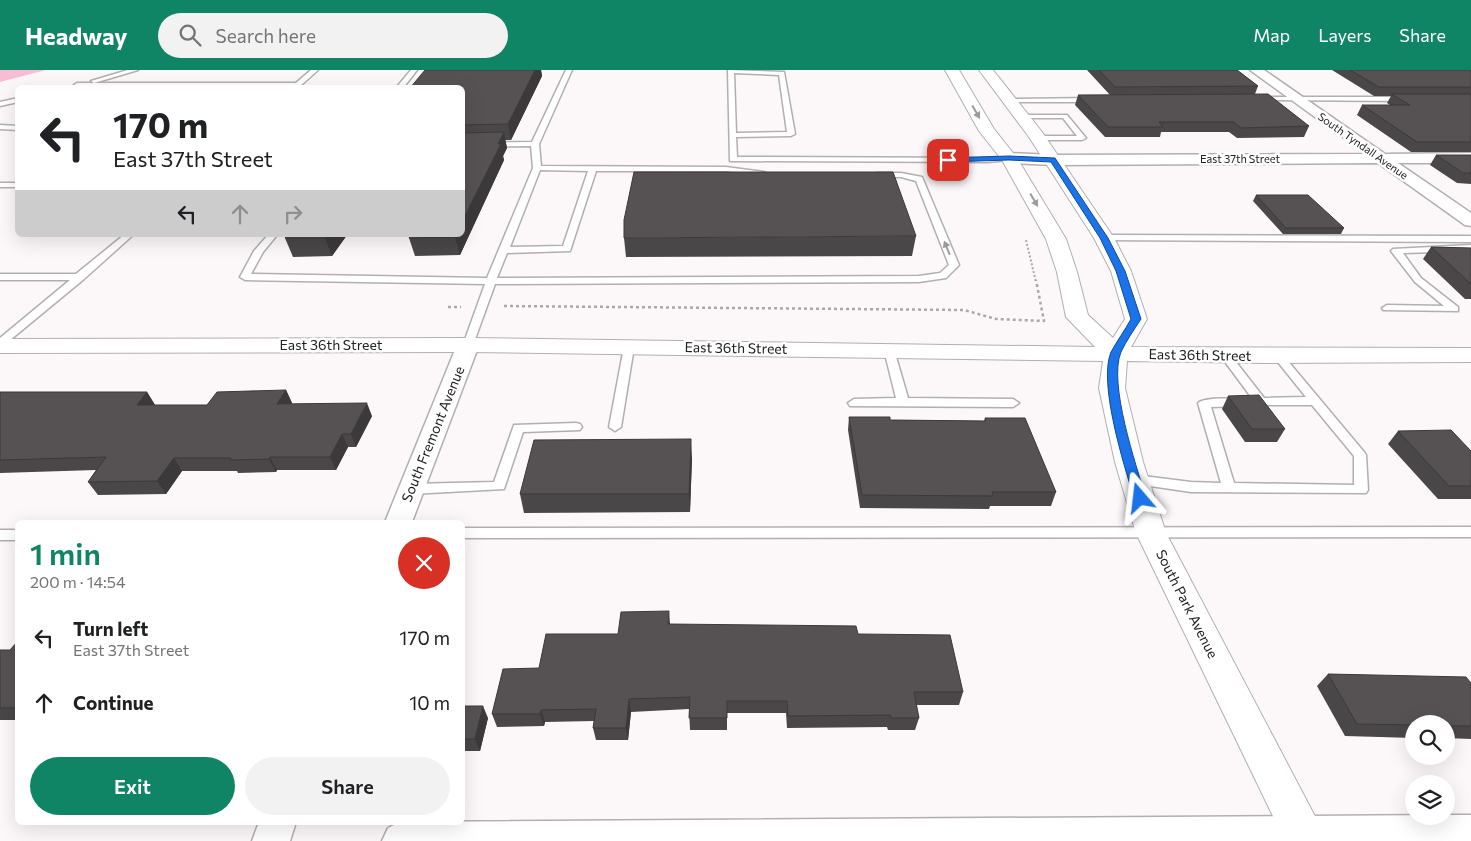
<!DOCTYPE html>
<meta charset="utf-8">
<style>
body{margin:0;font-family:Commissioner,sans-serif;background:#f2f2f2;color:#202124;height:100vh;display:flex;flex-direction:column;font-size:19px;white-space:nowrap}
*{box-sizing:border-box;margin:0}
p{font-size:16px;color:#757577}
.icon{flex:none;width:28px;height:28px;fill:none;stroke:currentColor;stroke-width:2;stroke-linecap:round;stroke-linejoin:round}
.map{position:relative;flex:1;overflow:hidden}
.side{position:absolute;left:15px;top:450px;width:450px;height:305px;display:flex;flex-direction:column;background:#fff;border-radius:8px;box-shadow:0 5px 20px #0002}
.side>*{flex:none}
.banner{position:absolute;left:15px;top:15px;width:450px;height:152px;border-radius:8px;box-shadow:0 5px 20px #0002;background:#fff;color:#202124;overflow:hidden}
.tools{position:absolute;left:1405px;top:645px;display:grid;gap:10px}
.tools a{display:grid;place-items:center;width:50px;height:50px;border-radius:50%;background:#fff;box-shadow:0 5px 20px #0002;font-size:25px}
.pin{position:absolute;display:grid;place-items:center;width:42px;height:42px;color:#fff;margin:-21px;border-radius:10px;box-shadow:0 2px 8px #0006}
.me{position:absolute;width:55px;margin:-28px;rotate:343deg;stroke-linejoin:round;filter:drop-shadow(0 0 4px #0008)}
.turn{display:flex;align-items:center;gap:18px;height:105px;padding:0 15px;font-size:22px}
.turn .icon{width:65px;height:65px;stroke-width:2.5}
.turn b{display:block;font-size:35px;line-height:42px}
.lanes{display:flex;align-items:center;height:48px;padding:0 15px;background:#0003;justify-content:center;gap:25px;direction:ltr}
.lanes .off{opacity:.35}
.round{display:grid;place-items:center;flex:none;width:52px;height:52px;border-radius:26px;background:#f2f2f2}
.headline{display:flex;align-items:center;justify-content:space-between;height:85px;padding:0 15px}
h1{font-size:30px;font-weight:600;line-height:38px;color:#108565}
.button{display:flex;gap:10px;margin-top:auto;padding:10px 15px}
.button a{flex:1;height:58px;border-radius:30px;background:#108565;color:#fff;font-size:20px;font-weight:600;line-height:58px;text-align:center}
.button a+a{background:#f2f2f2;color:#202124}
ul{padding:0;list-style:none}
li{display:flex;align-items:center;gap:15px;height:65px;padding:0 15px}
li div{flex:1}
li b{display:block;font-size:19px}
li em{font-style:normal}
header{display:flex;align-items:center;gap:30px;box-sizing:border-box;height:70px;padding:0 25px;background:#108565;color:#fff}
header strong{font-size:24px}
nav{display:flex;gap:28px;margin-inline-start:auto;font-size:18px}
.search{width:350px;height:45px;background:#f2f2f2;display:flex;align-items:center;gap:12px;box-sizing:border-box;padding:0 18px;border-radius:28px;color:#757577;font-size:19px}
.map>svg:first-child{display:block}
.green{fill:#fabcd4}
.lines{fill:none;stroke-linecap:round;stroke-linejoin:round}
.lane-casing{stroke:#b3afb0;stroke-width:3}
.street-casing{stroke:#b3afb0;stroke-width:3}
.secondary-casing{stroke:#b3afb0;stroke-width:2}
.path-far1{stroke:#aba8a8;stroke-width:2;stroke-dasharray:2 2;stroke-linecap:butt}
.path{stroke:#aba8a8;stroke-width:2.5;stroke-dasharray:3 3;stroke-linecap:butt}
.lane{fill:#fff;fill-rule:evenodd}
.street{fill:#fff;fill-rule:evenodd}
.secondary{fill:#fff;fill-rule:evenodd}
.wall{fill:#4a4748}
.shaded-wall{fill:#3c393b}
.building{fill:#565254;stroke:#3c393b}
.oneway{fill:#9c9b9b}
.route{fill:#1a73e8;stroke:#114b97}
.labels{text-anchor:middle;stroke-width:5;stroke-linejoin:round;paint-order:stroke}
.far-street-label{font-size:11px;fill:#222121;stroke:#fff}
.street-label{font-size:14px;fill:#222121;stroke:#fff}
</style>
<header>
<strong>Headway</strong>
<div class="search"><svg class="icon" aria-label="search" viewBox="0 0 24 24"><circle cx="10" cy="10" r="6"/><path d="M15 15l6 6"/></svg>Search here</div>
<nav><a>Map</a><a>Layers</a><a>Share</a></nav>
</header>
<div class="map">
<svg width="1471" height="771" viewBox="0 0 1471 771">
<rect width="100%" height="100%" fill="#fcf8f9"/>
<path class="green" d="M0 0H46L0 12Z"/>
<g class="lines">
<g class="lane-casing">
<g id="lane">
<path d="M128 0H138L94 13 91 11Z"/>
<path d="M311 0H318L298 18 77 17 74 15 77 13H296Z"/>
<path d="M411 0H417L403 18H396Z"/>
<path d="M566 0H572L539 74 541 96 726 97 764 102 768 104 764 106 726 101H596L570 181 507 183 497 208 919 206 940 203 949 195 916 111 901 107H876V103H901L922 107 959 195 946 208 919 212 495 214 473 275 468 278 463 275 485 214 245 210 240 207 254 181 268 165H277L263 182 251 204 487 208 533 98 531 76 462 77V73L532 72ZM540 100 588 101 563 176 510 177Z"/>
<path d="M728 0 784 2 795 64 791 66 736 67 737 87 987 88 1009 86 1013 88 1009 90 987 92 730 91ZM734 3 779 5 787 62 736 63Z"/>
<path d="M1259 27H1406L1409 29 1406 31 1257 30 1256 29Z"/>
<path d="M18 28V32L0 36V32Z"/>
<path d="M1010 29 1094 28 1097 30 1094 32H1008V30Z"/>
<path d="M1019 45H1067L1086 68 1082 70H1035V66H1077L1063 48H1021L1018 46Z"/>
<path d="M0 55 18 56V60L0 59Z"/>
<rect x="0" y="113" width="18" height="4"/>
<path d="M124 165H133L84 209 4 275 0 276V268L70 210H0V204H76Z"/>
<path d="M1104 165 1471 166V172L1101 170V166Z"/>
<path d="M1471 175V181L1403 183 1421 208 1458 237V241L1383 240 1382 238 1387 235 1444 236 1415 212 1391 181 1393 179Z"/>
<path d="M629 274 634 277 621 357 615 361 609 357 624 277Z"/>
<path d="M889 277 894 280 908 328 1013 329 1019 333 1013 337 850 336 848 333 854 329 896 328 884 280Z"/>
<path d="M1225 282 1229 283 1264 328 1306 327 1273 286 1278 283 1282 284 1364 382 1366 385 1368 420 1366 423 1191 422 1130 413 1129 410 1130 407 1135 405 1191 412 1221 413 1198 333C1204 327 1241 327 1247 333L1245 336 1211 337 1234 413 1354 415V386L1312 335H1257L1220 285Z"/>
<path d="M576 353 580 354 582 357 580 360 523 362 504 419 411 424 406 422 404 419 406 416 411 414 494 412 514 355Z"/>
<path d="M1471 457V467L462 468V458Z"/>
<rect x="0" y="460" width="18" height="10"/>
</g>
</g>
<g class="street-casing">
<g id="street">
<path d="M1250 0H1264L1385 84 1471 83V93H1398L1471 143V156L1465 155 1378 93 1053 95 1009 93 1004 91 1001 88 1004 85 1009 83 1053 85 1366 84Z"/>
<path d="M468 269 476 270 479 275 412 452H385L457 275 460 270Z"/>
<path d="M1446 745H1471V771H382L388 758 400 752Z"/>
<path d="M259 752H296L290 771H252Z"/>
</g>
</g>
<g class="secondary-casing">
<path id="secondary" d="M945 0H959L994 59 1017 88 1066 169 1077 202 1088 245 1113 268 1125 249 1111 201 1094 168 1029 67 979 0H993L1042 62 1114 168 1131 201 1147 249 1131 277 1471 278V292L1265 293 1127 291 1125 318 1143 392 1166 463 1328 771H1285L1136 463 1115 392 1099 318 1103 291 468 282 0 283V269L468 268 1095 277 1066 247 1057 202 1046 169 1002 90 979 61Z"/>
</g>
<path class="path-far1" d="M1026 170 1036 212"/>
<g class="path">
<path d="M504 236 964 240 996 249 1044 251 1036 210"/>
<path d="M448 237H461"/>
</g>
<use href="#lane" class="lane"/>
<use href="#street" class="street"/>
<use href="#secondary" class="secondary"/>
</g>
<g class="wall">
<path d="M425 0H541L542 6 511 70H505L507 78 503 86 504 90 460 185 415 186 409 168 462 165V18Z"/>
<path d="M1087 0H1237L1258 16 1255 24 1309 56 1304 67 1237 68 1229 62H1161L1160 67H1105L1075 35 1078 25H1110Z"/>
<path d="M1332 0H1471V82H1411L1357 45 1362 35H1390L1387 33 1391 26H1374Z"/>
<path d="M1436 85H1471V114L1457 113 1430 95Z"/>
<path d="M1256 125 1344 158 1341 164H1283L1253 131Z"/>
<path d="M288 165H347L332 186 293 187 285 168Z"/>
<path d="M916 166 912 186 626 187 624 168Z"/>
<path d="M1431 177 1471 178V229H1465L1423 189Z"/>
<path d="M286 320 292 333 291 334 372 346 356 377H348L336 400H277L276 402 238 403 237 401H182L166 424 98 425 88 412 96 400 0 403V322H147L155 335H207Z"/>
<path d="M1228 326 1285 359 1277 372H1245L1222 339Z"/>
<path d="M849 347 890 350 984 351 985 348 1056 422 1051 436H990L989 439 860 438 848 360Z"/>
<path d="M1398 361 1471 381V429H1438L1388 374Z"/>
<path d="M692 388 690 442 524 443 520 424Z"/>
<path d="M670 554 858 564 963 622 959 635H916L919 648 915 660H888L887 657 787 658 786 643H727V660H690L689 639 631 642 628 670H596L593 658 594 651 545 652 544 656 497 657 492 644 539 598Z"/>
<path d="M18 571V650H0V580H10Z"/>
<path d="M1328 604 1471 613V669L1446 668V654H1414V668L1345 666 1317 616Z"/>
<path d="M462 636 488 648 480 681H462Z"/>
</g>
<g class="shaded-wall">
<path d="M535 0H541L542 6 511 70 508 54Z"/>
<path d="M504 62 507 78 503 86 504 90 460 185 455 167 456 165H462V152Z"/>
<path d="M327 165H347L332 186 325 168Z"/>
<path d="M286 320 292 333 284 347 277 334Z"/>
<path d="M147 322 155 335H137Z"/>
<path d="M367 333 372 346 356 377 351 364Z"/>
<path d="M342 364 348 377 336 400 330 387Z"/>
<path d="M691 369 692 388 690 442 689 424Z"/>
<path d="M270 387 277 400 276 402 269 389Z"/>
<path d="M174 388 182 401 166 424 157 411Z"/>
<path d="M669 541 670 554H668Z"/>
<path d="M629 629 631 642 628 670 626 658Z"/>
<path d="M483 636 488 648 480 681 475 669Z"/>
<path d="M541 640 545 652 544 656 540 644Z"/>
</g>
<g class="building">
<path d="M425 0H535L508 54 462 55V18H410Z"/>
<path d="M1099 0H1237L1258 16 1115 17Z"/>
<path d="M1350 0H1471V17H1379Z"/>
<path d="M1268 24 1309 56 1241 58 1234 52H1159L1163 57H1108L1078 25Z"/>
<path d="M1391 24H1471V72H1417L1362 35H1410Z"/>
<path d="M504 62 498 74H501L462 152V63Z"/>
<path d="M1436 85H1471V103H1463Z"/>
<path d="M634 102H893L916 166 624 168V150Z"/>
<path d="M1256 125H1308L1344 158H1286Z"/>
<path d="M288 165H327L325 168H285Z"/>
<path d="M411 165H456L455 167 409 168Z"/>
<path d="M1431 177 1471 178V214Z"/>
<path d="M286 320 277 334 367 333 351 364H342L330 387H270L269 389 230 390 231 388H174L157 411 88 412 106 387 0 390V322H147L137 335H207L217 322Z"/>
<path d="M1259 325 1285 359H1252L1228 326Z"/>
<path d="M849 347H890V350L986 351 985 348H1025L1056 422H992L993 426 862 425Z"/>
<path d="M1451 360 1471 381V416H1449L1398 361Z"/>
<path d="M691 369 689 424H520L534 370Z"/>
<path d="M669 541 668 554 856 556 858 564 950 565 963 622H914L919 648H891L890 645 788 646 787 631H727V648H689L690 627 629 629 626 658H593L596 639 541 640 540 644H492L503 599 539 598 546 564H618L621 542Z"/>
<path d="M18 571V635L16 638H0V580H10Z"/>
<path d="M1328 604 1466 607 1471 613V656H1446V654H1414V655L1357 654Z"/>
<path d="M462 636H483L475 669H462Z"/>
</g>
<defs><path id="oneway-solid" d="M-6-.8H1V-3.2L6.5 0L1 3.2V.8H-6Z" transform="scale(1.25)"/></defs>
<g class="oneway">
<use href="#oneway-solid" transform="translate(976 42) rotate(60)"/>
<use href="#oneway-solid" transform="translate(1034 130) rotate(60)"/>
<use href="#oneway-solid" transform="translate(947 178) rotate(-112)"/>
</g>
<path class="route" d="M1009 86 1055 88 1108 168 1125 201 1141 249C1134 260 1126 271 1121 282 1108 313 1136 395 1146 428L1144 431H1136L1134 428C1124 395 1098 313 1111 282 1117 271 1125 260 1131 249L1116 201 1100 168 1051 92 1009 90 948 92 944 90 948 88Z"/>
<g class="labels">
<g class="far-street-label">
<text transform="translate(1363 76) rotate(35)" y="4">South Tyndall Avenue</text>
<text x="1240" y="93">East 37th Street</text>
</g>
<g class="street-label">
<text x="331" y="280">East 36th Street</text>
<text transform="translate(736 278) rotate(1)" y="5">East 36th Street</text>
<text transform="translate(1200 285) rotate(1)" y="5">East 36th Street</text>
<text transform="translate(433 364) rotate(-68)" y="5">South Fremont Avenue</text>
<text transform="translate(1187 534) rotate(63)" y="5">South Park Avenue</text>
</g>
</g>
</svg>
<div class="tools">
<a><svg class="icon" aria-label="search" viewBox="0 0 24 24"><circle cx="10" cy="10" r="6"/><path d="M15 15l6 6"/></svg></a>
<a><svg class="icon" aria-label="layers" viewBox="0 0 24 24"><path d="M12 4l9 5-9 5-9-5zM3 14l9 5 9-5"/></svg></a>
</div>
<div class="pin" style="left:948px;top:90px;background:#d93025"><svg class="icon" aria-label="arrive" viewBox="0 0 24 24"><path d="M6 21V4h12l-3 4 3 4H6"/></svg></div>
<svg class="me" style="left:1140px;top:428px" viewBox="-20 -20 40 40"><path d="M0-17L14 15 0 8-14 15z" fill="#1a73e8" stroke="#fff" stroke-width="4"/></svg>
<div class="banner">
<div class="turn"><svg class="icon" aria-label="left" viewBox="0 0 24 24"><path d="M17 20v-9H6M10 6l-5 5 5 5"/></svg><div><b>170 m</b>East 37th Street</div></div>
<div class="lanes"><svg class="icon" aria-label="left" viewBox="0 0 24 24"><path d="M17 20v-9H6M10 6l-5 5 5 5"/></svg><svg class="icon off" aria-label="ahead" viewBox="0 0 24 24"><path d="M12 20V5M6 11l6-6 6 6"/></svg><svg class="icon off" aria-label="right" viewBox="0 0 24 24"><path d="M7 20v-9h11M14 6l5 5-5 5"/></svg></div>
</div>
<section class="side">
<div class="headline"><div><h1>1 min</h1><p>200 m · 14:54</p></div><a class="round" style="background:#d93025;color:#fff"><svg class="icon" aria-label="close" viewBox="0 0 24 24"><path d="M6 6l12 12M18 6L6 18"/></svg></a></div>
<ul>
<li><svg class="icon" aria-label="left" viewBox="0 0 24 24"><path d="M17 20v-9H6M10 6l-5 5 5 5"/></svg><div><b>Turn left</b><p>East 37th Street</p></div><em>170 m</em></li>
<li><svg class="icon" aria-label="ahead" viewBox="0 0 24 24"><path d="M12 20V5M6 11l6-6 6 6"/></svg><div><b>Continue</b></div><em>10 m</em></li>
</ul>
<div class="button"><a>Exit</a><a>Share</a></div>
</section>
</div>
